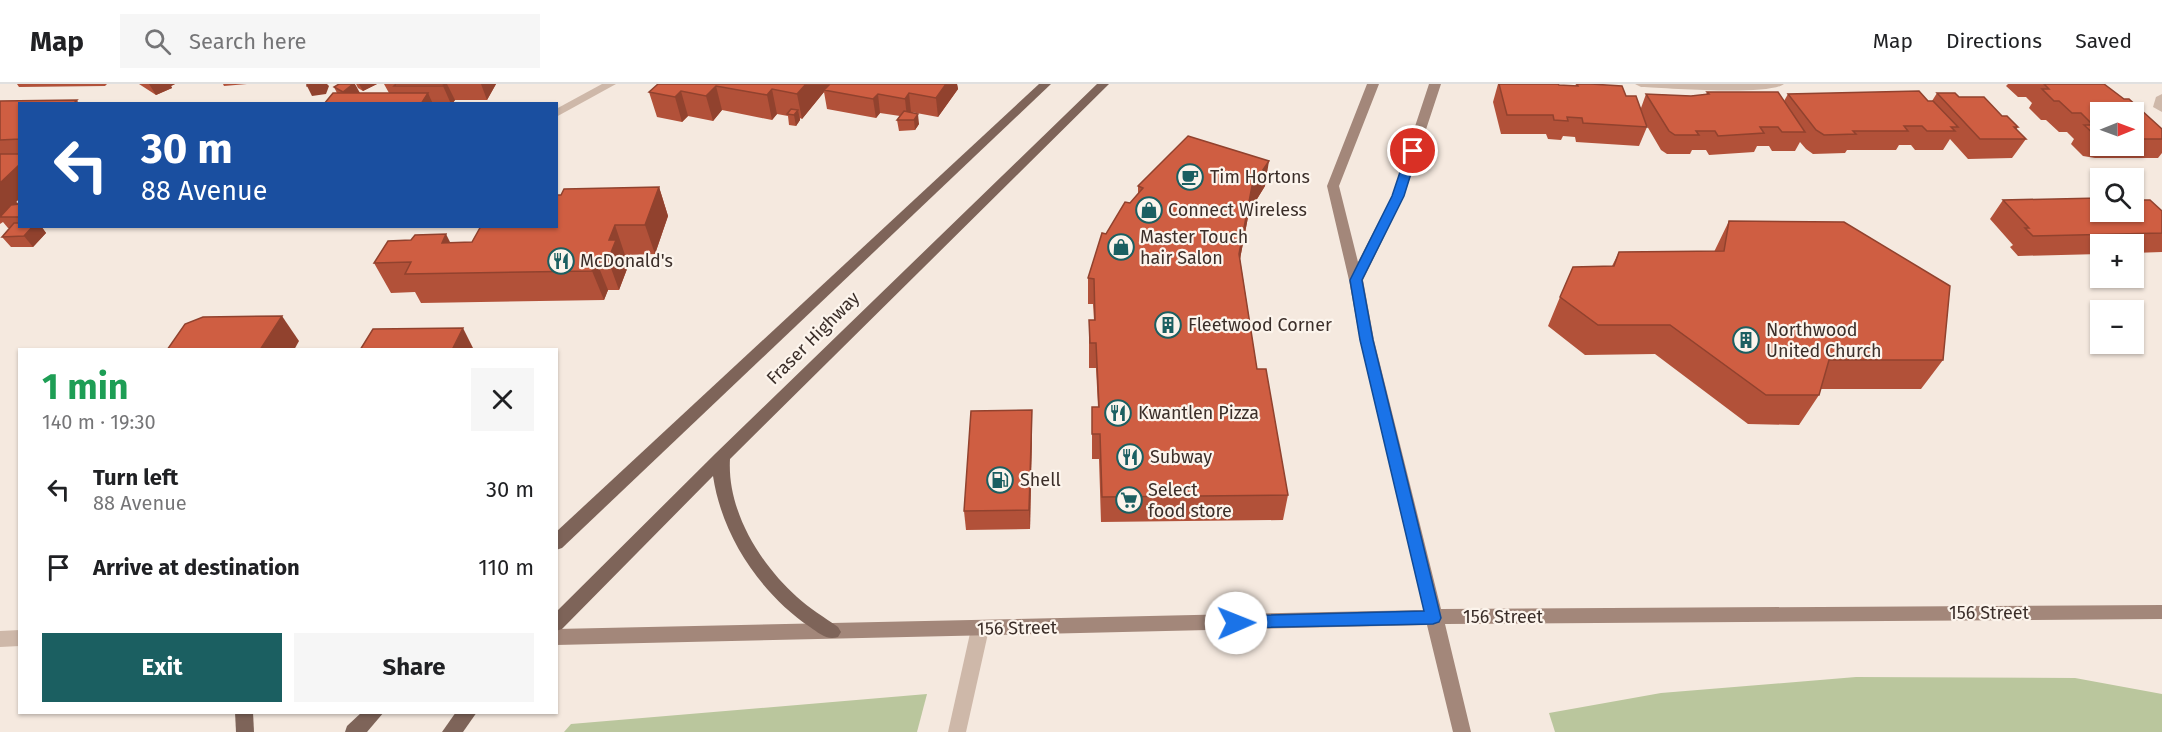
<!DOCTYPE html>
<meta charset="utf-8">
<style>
body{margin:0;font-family:"Fira Sans",sans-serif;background:#f6f6f6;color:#202124;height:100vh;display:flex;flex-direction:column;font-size:22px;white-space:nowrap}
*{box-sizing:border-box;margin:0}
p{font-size:20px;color:#757577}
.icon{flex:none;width:33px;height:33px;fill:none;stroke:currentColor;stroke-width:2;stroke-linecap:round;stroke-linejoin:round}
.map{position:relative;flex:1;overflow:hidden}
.sheet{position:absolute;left:18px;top:264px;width:540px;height:366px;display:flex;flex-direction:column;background:#fff;border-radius:0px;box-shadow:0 2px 4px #0004}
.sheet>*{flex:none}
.top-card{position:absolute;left:18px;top:18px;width:540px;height:126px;border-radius:0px;box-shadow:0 2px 4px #0004;background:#1a4fa0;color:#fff;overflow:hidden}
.needle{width:39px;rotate:89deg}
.controls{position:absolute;left:2090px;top:18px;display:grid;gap:12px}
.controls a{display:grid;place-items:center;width:54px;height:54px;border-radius:0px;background:#fff;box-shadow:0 2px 4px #0004;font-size:30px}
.pin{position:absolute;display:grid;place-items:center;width:51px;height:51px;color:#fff;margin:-26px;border:3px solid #fff;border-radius:50%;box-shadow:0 2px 6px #0007}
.me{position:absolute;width:66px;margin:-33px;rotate:89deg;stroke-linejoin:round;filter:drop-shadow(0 0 4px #0008)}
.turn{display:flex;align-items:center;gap:21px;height:126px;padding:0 24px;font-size:27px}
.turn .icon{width:78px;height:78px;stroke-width:2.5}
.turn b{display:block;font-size:42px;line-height:51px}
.round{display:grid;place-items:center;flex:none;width:63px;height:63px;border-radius:0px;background:#f6f6f6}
.head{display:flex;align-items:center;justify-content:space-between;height:102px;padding:0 24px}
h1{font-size:36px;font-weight:700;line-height:45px;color:#1e9e55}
.button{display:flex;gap:12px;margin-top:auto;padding:12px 24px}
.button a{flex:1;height:69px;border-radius:0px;background:#1b5f61;color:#fff;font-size:24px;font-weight:700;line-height:69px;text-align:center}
.button a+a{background:#f6f6f6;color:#202124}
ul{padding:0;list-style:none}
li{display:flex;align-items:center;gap:18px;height:78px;padding:0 24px}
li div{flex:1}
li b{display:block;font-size:22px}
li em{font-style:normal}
header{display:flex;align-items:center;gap:36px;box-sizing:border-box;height:84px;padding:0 30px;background:#fff;border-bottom:2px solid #e0e0e0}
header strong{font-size:28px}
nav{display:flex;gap:33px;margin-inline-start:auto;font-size:21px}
.search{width:420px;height:54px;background:#f6f6f6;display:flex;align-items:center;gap:15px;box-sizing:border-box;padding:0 21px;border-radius:0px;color:#757577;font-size:22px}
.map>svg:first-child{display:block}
.green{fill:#bac69d}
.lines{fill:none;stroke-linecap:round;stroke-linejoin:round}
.service{fill:#ceb8a9;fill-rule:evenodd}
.minor{fill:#ceb8a9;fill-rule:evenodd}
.tertiary{fill:#ceb8a9;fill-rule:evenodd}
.secondary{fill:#a3877a;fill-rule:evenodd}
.primary{fill:#7e6459;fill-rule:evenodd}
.wall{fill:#b25139;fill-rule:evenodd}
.shaded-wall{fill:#91422e}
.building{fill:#cf5e42;stroke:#91422e;stroke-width:1.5}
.route{fill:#1a73e8;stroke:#114b97;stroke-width:1.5}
.labels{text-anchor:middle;stroke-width:4.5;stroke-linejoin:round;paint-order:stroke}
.poi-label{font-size:18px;fill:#3b2e29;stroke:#fcf4ec;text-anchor:start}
.street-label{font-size:18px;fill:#3b2e29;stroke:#fcf4ec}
</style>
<header>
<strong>Map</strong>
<div class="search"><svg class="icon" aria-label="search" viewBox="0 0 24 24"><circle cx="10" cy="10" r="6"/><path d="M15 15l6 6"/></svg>Search here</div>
<nav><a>Map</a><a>Directions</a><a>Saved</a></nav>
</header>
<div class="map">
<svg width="2162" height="648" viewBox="0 0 2162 648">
<rect width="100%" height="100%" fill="#f5e9df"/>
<g class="green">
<path d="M1856 593 2075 594 2162 610V648H1555L1549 629 1661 609Z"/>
<path d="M927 610 917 648H564L571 640Z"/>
</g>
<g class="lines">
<g class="service">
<path d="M1635 0H1784C1769 12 1666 4 1641 3Z"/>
<path d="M2162 10V28L2153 23 2156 13Z"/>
<path d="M980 537 986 540 989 545 966 648H948L971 545 974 540Z"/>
</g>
<path class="minor" d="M602 0H616L556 33V25Z"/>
<path class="tertiary" d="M20 546V562L0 563V547Z"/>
<path class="secondary" d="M1367 0H1379L1339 102 1358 178 1392 112 1429 0H1441L1404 112 1363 196 1374 256 1441 525 2162 521V535L1445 540 1471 648H1453L1427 541 556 561V545L1424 526 1360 256 1349 196 1327 102Z"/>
<g class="primary">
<path d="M1039 0H1051L562 464 556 466V448Z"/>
<path d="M1097 0H1109L730 375C727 426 759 479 797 513 809 524 824 533 838 543L841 548 838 553C827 557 819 549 810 543 760 509 722 452 713 392L562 545 556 547V528L716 369Z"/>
<path d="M235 628H253L254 648H236Z"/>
<path d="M362 628H384L367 648H345L347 642Z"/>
<path d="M456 628H477L463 648H442Z"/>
</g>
</g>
<g class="wall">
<path d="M17 0H107L105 2 19 3Z"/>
<path d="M139 0H175L171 2 172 4 156 11Z"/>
<path d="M223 0H247L224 2Z"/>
<path d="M356 0H377L363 7 358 4Z"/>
<path d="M384 0H496L487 16H455L452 20H324L337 9 334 3 360 9H389Z"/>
<path d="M658 0H957L958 5 938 33 911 28 919 40 915 46 899 47 897 36 900 32 880 29 876 34 827 25 824 8 802 35 800 34V36L796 42 789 41 788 32 777 30 772 36 722 26 713 37 688 32 682 38 657 33 649 8Z"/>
<path d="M1498 0H1558L1559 1 1575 2 1576 0H1591L1626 12 1641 24 1646 10 1691 12 1706 11 1707 8 1784 17 1788 10 1928 17H1932L1937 9 1959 13 2002 32 2018 43 2016 46 2026 55 2012 74 1968 75 1950 55 1943 66H1915L1911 61H1899L1896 66H1847L1845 69 1813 70 1806 65 1800 58 1795 67H1772L1769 62H1757L1754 68 1709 71 1706 66H1692L1690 70H1667L1661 66 1647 42V43L1639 62 1576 58 1575 53 1563 52 1561 56 1548 55 1546 50H1501L1493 18Z"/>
<path d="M2008 0H2104L2162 45V69L2158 74H2095L2083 72 2071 60 2074 55 2067 48H2059L2046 36H2041L2029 24 2032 19 2026 13H2018L2006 2ZM2100 28H2133V62H2100Z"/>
<path d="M77 16 79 20H20V114L16 118 20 120V142H41L46 149 33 163H11L2 153 10 144H8L3 138 0 140V17Z"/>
<path d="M1138 102H1265L1249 128 1240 175 1257 285 1288 411 1283 436 1101 438 1099 375H1092V323H1098L1096 284H1089V236H1094L1093 220H1088V194L1106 150 1138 110Z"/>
<path d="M659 103 668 132 655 170 625 171 623 176 627 185 619 206H608L604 216 421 219 415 208 391 209 374 179 450 159 472 158Z"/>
<path d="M2003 116 2162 127V168L2133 169V160H2100V170L2018 172 2010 163 2013 161 1990 135Z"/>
<path d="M1729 137 1943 276 1921 305H1820L1819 311 1799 341 1748 340 1655 270 1585 271 1548 242 1560 213 1612 182 1619 168H1714Z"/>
<path d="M1032 326V345L1030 445 966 446 964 427Z"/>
</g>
<g class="shaded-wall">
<path d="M149 0H175L171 2 172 4 156 11Z"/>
<path d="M318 0H327L329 2 326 10 312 12 307 2Z"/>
<path d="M353 0H355L360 9 348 18 343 8Z"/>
<path d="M359 0H377L363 7Z"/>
<path d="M444 0H447L455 16 452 20H451L443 2Z"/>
<path d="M481 0H496L487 16Z"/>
<path d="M806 0H831L824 6V8L802 35 797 10Z"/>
<path d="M946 0H957L958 5 938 33 936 14Z"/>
<path d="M716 2 722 26 713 37 706 12Z"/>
<path d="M772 5 777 30 772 36 767 11Z"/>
<path d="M681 7 688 32 682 38 675 13Z"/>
<path d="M428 9 433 20H421Z"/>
<path d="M909 9 911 28 907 34 905 15Z"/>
<path d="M878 10 880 29 876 34 873 15Z"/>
<path d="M798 26 800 36 796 42 794 31Z"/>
<path d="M918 30 919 40 915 46 914 36Z"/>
<path d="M1269 77 1265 102 1249 128 1236 196 1239 170 1252 102Z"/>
<path d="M20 80V114L16 118 19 121 0 133V99Z"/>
<path d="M659 103 668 132 655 170 645 141Z"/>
<path d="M615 141 625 171 623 176 627 185 619 206 608 176 609 156Z"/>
<path d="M33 142H41L46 149 33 163 24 152Z"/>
<path d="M446 150 461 180 442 159Z"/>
<path d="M596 176 608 206 604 216 592 187Z"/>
<path d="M282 232 299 257 294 266H260Z"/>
<path d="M463 244 474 266H452Z"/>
<path d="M1032 326V345L1030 445 1029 426Z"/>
</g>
<g class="building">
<path d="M307 0H320L307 2Z"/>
<path d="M339 0H353L343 8 334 3Z"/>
<path d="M396 0H444L443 2H394Z"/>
<path d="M658 0H806L797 10 772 5 767 11 716 2 706 12 681 7 675 13 649 8Z"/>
<path d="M830 0H946L936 14 909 9 905 15 878 10 873 15 824 6Z"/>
<path d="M1499 0H1558L1559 1 1578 2 1577 0H1591L1622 2 1626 12H1636L1647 43 1583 39 1582 34 1567 33 1568 37 1554 36 1553 31H1507Z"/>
<path d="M2044 0H2104L2124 15H2129L2162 45V55H2133V28H2100V53H2097L2084 41H2093L2081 29H2072L2059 17H2054L2042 5H2049Z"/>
<path d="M1919 7 1928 17H1933L1958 43H1951L1955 47H1927L1922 42H1904L1908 47H1853L1856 50 1824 51 1816 46 1788 10Z"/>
<path d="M1707 8H1778L1805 48H1782L1778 43H1760L1764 49 1718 52 1715 47H1696L1699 51H1675L1669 47 1646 10 1691 12 1709 10Z"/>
<path d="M333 9H428L421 20H324Z"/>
<path d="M1937 9H1955L1959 13H1984L2002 32H2007L2018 43H2014L2026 55H1980Z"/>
<path d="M77 16 73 20H20V55L0 56V17Z"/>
<path d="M791 25 798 26 794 31 787 30Z"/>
<path d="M904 27 918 30 914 36H897Z"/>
<path d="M1188 52 1269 77 1252 102 1239 170 1257 285H1266L1288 411 1102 413 1100 350H1092V323H1099L1096 259H1090L1089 236H1095L1094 195 1088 194 1102 149 1106 150 1125 118 1130 119 1143 104 1138 102Z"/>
<path d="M0 70H20V80L0 99Z"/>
<path d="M659 103 645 141H615L609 156H616L608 176H596L592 187 405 190 411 178 374 179 388 157 411 156 415 151 446 150 442 159 472 158 481 142H556V111H561L564 105Z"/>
<path d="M2100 114V128H2133V116H2150L2162 127V149L2033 152 2025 144H2029L2003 116Z"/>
<path d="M20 120V133H0L11 121Z"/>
<path d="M1729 137 1844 138 1950 202 1943 276H1829L1819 311H1766L1670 241H1598L1560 213 1573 183 1614 182 1619 168 1724 167Z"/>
<path d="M14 139H20V142H33L24 152 2 153Z"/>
<path d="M282 232 260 266H167L185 240 203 233Z"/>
<path d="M463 244 452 266H360L373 245Z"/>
<path d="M1032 326 1029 426 964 427 971 327Z"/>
</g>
<path class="route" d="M1413 64 1418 67 1404 112 1362 196 1373 256 1441 534 1439 538 1433 540 1230 544 1228 539 1230 534 1236 532 1424 527 1360 256 1350 196 1392 112 1407 67Z"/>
<defs>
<g id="cafe-ring" transform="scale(1.35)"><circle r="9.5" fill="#fcf4ec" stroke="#1b5f61" stroke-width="1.5"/><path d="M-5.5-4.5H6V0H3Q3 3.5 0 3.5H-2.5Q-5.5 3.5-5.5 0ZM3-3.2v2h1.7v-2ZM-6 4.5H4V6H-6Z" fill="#1b5f61"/></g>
<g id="shop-ring" transform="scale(1.35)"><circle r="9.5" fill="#fcf4ec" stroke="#1b5f61" stroke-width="1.5"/><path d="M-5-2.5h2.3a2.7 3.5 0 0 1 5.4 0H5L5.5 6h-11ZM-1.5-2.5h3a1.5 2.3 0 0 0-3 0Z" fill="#1b5f61"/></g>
<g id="restaurant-ring" transform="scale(1.35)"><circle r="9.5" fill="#fcf4ec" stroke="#1b5f61" stroke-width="1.5"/><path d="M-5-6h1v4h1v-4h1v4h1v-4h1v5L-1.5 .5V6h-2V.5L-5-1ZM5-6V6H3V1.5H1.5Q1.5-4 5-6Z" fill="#1b5f61"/></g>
<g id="building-ring" transform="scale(1.35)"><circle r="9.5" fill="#fcf4ec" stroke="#1b5f61" stroke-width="1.5"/><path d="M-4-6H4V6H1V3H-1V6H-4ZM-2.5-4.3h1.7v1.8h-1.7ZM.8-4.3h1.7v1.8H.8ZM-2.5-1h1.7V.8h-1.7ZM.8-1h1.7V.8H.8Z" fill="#1b5f61"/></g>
<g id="fuel-ring" transform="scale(1.35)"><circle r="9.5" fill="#fcf4ec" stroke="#1b5f61" stroke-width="1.5"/><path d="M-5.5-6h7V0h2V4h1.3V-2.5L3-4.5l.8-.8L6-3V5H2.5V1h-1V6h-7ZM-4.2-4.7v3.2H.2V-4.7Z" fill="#1b5f61"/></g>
<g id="supermarket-ring" transform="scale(1.35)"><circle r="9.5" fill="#fcf4ec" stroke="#1b5f61" stroke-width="1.5"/><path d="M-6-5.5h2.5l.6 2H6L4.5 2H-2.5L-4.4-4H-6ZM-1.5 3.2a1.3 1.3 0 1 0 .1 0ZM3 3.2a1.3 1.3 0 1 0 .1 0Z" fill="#1b5f61"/></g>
</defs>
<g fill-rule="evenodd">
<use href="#cafe-ring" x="1190" y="93"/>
<use href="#shop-ring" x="1149" y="126"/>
<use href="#shop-ring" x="1121" y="163"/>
<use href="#restaurant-ring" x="561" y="177"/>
<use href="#building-ring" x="1168" y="241"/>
<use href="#building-ring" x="1746" y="256"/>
<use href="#restaurant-ring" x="1118" y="329"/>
<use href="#restaurant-ring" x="1130" y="373"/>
<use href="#fuel-ring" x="1000" y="396"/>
<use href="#supermarket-ring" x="1129" y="416"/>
</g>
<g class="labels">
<g class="poi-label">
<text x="1210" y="99">Tim Hortons</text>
<text x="1168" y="132">Connect Wireless</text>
<text x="1140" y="159">Master Touch<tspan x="1140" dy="21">hair Salon</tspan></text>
<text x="580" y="183">McDonald's</text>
<text x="1188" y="247">Fleetwood Corner</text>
<text x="1766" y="252">Northwood<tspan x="1766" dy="21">United Church</tspan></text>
<text x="1138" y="335">Kwantlen Pizza</text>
<text x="1150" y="379">Subway</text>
<text x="1020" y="402">Shell</text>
<text x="1148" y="412">Select<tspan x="1148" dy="21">food store</tspan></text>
</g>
<g class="street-label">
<text transform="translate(813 254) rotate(-45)" y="6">Fraser Highway</text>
<text x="1989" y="535">156 Street</text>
<text x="1503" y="539">156 Street</text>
<text transform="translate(1017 544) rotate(-1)" y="6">156 Street</text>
</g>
</g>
</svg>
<div class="controls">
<a><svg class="needle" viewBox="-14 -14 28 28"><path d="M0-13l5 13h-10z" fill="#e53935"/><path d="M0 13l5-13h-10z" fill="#757577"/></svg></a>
<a><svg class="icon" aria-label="search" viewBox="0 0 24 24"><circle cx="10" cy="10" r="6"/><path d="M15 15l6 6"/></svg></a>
<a>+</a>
<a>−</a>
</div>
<div class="pin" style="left:1413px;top:67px;background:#d93025"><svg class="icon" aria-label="arrive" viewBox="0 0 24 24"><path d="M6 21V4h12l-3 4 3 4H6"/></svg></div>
<svg class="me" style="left:1236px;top:539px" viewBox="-20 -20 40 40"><circle r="19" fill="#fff"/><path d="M0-13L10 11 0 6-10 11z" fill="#1a73e8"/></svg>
<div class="top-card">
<div class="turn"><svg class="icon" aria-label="left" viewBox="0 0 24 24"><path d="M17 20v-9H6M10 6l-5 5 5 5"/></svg><div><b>30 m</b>88 Avenue</div></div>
</div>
<section class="sheet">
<div class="head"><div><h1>1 min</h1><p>140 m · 19:30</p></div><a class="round"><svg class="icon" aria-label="close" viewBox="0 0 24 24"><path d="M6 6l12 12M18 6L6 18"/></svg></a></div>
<ul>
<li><svg class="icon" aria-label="left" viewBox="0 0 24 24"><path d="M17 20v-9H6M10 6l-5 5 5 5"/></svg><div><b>Turn left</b><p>88 Avenue</p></div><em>30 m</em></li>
<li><svg class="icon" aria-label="arrive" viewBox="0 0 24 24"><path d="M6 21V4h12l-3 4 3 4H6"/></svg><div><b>Arrive at destination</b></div><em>110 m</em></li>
</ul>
<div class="button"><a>Exit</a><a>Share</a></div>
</section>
</div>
